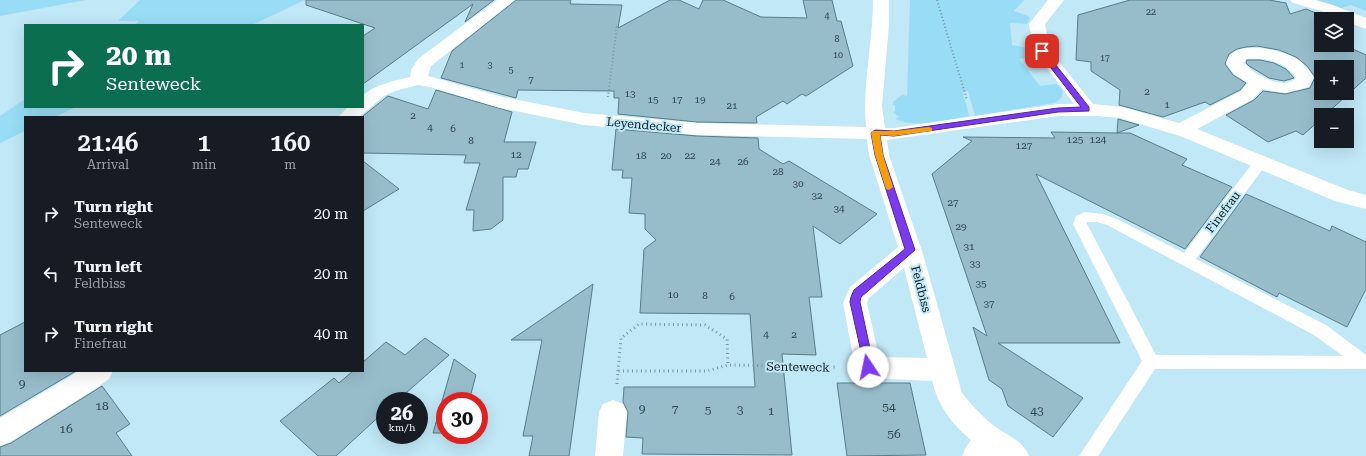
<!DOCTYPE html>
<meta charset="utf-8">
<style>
body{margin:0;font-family:"Roboto Serif",serif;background:#242831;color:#f1f3f6;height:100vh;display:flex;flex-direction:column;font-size:15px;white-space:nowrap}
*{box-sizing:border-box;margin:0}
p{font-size:13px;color:#9ea1a6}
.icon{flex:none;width:22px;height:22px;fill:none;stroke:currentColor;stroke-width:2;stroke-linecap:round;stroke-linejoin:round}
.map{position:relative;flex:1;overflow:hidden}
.drawer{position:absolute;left:24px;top:116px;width:340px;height:256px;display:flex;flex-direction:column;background:#171b24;border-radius:0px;box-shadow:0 4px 16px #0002}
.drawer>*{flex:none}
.hud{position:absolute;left:24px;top:24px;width:340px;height:84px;border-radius:0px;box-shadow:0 4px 16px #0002;background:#0b6e4f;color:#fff;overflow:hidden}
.tools{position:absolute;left:1314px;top:12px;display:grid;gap:8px}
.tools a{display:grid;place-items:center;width:40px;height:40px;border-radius:0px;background:#171b24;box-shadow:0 4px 16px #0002;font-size:20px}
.speed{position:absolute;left:376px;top:392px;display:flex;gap:8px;font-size:20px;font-weight:700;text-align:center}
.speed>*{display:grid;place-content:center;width:52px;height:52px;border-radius:50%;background:#171b24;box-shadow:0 4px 16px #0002;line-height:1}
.speed small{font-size:10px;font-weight:400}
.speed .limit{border:6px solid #d22;background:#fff;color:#111}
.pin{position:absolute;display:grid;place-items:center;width:34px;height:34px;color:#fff;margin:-17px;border-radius:8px;box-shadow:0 2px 6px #0006}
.me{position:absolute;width:44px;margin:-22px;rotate:349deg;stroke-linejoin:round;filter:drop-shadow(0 0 3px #0008)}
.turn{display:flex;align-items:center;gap:14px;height:84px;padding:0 16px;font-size:18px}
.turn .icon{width:52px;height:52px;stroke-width:2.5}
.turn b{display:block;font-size:28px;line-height:34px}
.eta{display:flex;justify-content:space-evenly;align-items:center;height:68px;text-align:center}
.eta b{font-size:24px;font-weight:600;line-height:28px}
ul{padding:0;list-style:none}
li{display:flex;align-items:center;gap:12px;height:60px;padding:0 16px}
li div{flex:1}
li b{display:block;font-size:15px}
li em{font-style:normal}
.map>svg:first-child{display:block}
.green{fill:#98ddf5}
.building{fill:#97bdcb;stroke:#587c89;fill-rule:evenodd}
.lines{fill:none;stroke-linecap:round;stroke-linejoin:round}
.path-far1{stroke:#7996a0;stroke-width:2;stroke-dasharray:1 2.5;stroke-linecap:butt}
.path{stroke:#7996a0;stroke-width:3;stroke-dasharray:1 3.5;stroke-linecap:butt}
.service{fill:#fff;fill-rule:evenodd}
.minor{fill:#fff;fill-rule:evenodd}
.route{fill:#7c3aed;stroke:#51269a}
.slow{fill:#f59e0b}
.labels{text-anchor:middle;stroke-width:4;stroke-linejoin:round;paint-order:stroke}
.far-number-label{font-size:9px;fill:#30444c}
.number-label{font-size:10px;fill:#30444c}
.street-label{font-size:12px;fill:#0e1c21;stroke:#c1e8f6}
.near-number-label{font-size:12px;fill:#30444c}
</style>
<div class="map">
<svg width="1366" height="456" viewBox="0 0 1366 456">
<rect width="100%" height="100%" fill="#c1e8f6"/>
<g class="green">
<path d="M0 0H86L0 16Z"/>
<path d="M140 0H305L252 25H134L139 21H118Z"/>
<path d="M910 0H1024L1014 11 1028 16 1030 18 1027 24 1010 23 1012 45 1032 49 1036 56 1035 57 1019 59 1040 86 1056 84 1060 86C1065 94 1062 100 1053 103L975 116 968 91 963 92 969 116C945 120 919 129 895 119L899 117 893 112 895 111V105H893V102L902 95 907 96Z"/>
<path d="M1317 0H1366V11L1351 5 1341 8Z"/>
<path d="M25 99V107H76L55 117H25V131L0 143V116Z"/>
</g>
<g class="building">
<path d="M306 0H494L465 22 473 4 363 84V36L375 28 306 5Z"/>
<path d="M516 0H571L570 4 622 5 618 28 670 0H679L699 9 703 0H723L761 17 807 18 803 0H832L837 21H841L853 66 806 96 802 94 787 104 783 101 756 117 757 123 697 122 618 114 619 98H614V91L518 90 516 98 441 78 452 51Z"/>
<path d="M1130 0H1269L1286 3 1290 14 1306 9 1330 19H1321V45H1344L1366 55V78L1325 115H1321V119L1303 135 1296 131 1268 142 1226 115 1254 100 1263 91 1285 94 1310 88 1315 77 1307 66 1296 57 1279 50 1257 46 1246 47 1237 49 1229 54 1225 64 1233 75 1246 83 1240 90 1210 105 1205 102 1163 117 1119 105 1120 90 1091 71V62L1076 60 1078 15ZM1321 67H1347V93H1321Z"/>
<path d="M1247 60H1260L1274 63 1286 69 1294 78 1284 81 1269 78 1249 66 1246 63Z"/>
<path d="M436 90 512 112 504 142H536L528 169H518L516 177H503V220L491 229 473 231 474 210H466L480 163H464L466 155 363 153V116L388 96 428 109Z"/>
<path d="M1118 119 1139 125 1117 133H1130L1187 159 1182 165 1232 187 1185 249 1036 174 1120 343H998L1083 398 1053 437 1008 406 1002 389 989 380 973 327 987 336 932 174 972 141 963 137 1055 138 1051 132 1117 133Z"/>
<path d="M616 129 697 136 758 138 759 149 783 164 789 161 877 214 840 244 813 226 822 297H809L816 355 782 354 792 455 642 454 643 438 626 437 628 412 623 402 624 387H755L750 314 640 313 644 249 656 240 645 229V214L629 213 632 178H622L623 170H612Z"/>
<path d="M363 161 399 189 363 211Z"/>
<path d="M1246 194 1330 231 1332 226 1366 242V289L1347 327 1279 293 1277 297 1200 257Z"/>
<path d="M593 284 569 456H529L533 436H523L542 340H511Z"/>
<path d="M25 322V371H76L0 416V335Z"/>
<path d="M425 338 449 355 397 401H385V411L336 456H318L280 421 334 378 339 383 353 371H363V362L386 342 405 355Z"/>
<path d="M454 359 476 375 469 401H445V433H433Z"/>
<path d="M837 383H910L926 455 847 456Z"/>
<path d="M102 386 130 424 116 433 132 456H0V447L11 443Z"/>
</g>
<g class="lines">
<g class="path-far1">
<path d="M937 0 967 100"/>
<path d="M608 97 617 25"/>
</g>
<g class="path">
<path d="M618 371 621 338 639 324 705 325 727 339 728 365"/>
<path d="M617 384 618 371H707L728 365 837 367"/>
</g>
<path class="service" d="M1260 159 1265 160 1266 163 1265 166 1196 259 1326 325 1366 355V369H1155L1098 456H1079L1142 361 1073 224 1076 216 1085 212 1103 214 1117 219 1184 253 1255 160ZM1087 222H1097L1107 225 1314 335 1343 356 1156 355 1087 224Z"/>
<g class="minor">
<path d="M497 0H515L431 66 428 76 503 97 584 113 697 123 866 127C862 85 873 42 873 0H889V25L882 106 885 128H894L1058 104H1074L1034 51 1029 24 1048 0H1064L1045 24 1050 50 1093 104 1122 107 1179 123 1241 91 1248 83 1234 74 1226 63C1232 38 1279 49 1295 58 1304 63 1309 70 1314 78L1309 87 1285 93 1262 89 1253 99 1197 129 1348 190 1366 195V209L1335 201 1180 136 1120 118 1098 116H1058L887 140 889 155 923 254 962 393C972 406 984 418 997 428 1010 437 1023 441 1029 456H962L966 447 971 440C951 423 939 407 932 381L868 378 859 375 855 367 843 303 850 287 898 247 869 155 867 139 697 135 584 125 500 108 430 87 418 85 395 91 384 96 359 117H338L348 107H363V95C377 84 393 81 410 77L411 70 418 59ZM1246 59C1264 57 1287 62 1296 78 1284 91 1253 74 1244 63ZM904 268 927 358 879 357 867 303 869 298Z"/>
<path d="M1290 0H1315L1333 5 1366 18V29L1347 22V19H1340L1321 11 1293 3Z"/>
<path d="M79 371H113L109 379 92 391 10 442 0 446V418Z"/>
<path d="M613 400 623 404 627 412 623 456H595L599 412 603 404Z"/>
</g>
</g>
<path class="route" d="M1042 49 1044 50 1089 107V111L1058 112 894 136 880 135 883 155 915 250 861 297 860 302 874 367 872 370 868 371 865 370 850 302 851 297 854 290 905 249 875 155 871 133 875 130 894 131 1058 108 1081 107 1038 51Z"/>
<path class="slow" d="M929 127 932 128V131L894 136 880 135 883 155 893 187 889 190 886 189 875 155 871 133 872 131H894Z"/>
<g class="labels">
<g class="far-number-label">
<text x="1151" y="15">22</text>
<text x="827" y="19">4</text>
<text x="837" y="42">8</text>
<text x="838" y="58">10</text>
<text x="1105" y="61">17</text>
<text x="462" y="68">1</text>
<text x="490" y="68">3</text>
<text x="511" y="73">5</text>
</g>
<g class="number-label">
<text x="531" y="83">7</text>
<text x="1147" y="95">2</text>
<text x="630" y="97">13</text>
<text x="653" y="103">15</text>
<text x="677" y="103">17</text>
<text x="700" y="103">19</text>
<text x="1167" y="108">1</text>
<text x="732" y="109">21</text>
<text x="413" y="119">2</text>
<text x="430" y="131">4</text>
<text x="453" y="132">6</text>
<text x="1075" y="143">125</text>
<text x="1098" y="143">124</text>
<text x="471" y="144">8</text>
<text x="1024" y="149">127</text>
<text x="516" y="158">12</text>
<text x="641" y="159">18</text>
<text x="666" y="159">20</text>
<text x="690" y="159">22</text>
<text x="715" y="165">24</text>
<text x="743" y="165">26</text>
<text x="778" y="175">28</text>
<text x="798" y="187">30</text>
<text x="817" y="199">32</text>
<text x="953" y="206">27</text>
<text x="839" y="212">34</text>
<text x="961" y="230">29</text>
<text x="969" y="250">31</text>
<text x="975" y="267">33</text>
<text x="981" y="287">35</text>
<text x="673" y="298">10</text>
<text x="705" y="299">8</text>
<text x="732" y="300">6</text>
<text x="989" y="307">37</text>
<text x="766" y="338">4</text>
<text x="794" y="338">2</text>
</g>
<g class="street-label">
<text transform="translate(644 125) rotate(5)" y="4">Leyendecker</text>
<text transform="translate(1223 212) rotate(-53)" y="4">Finefrau</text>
<text transform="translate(921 289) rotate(75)" y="4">Feldbiss</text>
<text transform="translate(798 367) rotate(1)" y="4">Senteweck</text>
</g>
<g class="near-number-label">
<text x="22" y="388">9</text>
<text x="102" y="410">18</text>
<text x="889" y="411">54</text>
<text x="642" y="413">9</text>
<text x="675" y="413">7</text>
<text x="708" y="414">5</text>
<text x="740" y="414">3</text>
<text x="771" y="415">1</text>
<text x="1037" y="415">43</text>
<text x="66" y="433">16</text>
<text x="894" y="438">56</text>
</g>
</g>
</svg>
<div class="tools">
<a><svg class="icon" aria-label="layers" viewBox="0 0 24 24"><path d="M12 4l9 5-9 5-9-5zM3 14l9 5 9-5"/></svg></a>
<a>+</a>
<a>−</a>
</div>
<div class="speed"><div>26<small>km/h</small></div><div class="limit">30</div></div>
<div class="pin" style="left:1042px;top:51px;background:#d93025"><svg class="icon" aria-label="arrive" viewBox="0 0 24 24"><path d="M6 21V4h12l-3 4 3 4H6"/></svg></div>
<svg class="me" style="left:868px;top:367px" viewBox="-20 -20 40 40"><circle r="19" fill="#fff"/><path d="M0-13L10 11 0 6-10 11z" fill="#7c3aed"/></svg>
<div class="hud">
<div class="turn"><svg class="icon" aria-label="right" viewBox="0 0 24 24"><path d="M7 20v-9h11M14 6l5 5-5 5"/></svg><div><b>20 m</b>Senteweck</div></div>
</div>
<section class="drawer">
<div class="eta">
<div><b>21:46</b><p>Arrival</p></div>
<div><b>1</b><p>min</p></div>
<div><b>160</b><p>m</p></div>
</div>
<ul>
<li><svg class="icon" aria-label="right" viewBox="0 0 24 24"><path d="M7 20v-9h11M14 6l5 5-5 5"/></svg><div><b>Turn right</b><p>Senteweck</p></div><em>20 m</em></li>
<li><svg class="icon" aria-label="left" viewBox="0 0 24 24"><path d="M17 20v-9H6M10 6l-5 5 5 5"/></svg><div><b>Turn left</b><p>Feldbiss</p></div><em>20 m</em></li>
<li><svg class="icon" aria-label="right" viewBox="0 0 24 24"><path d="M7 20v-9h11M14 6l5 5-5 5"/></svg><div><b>Turn right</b><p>Finefrau</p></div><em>40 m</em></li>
</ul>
</section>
</div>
